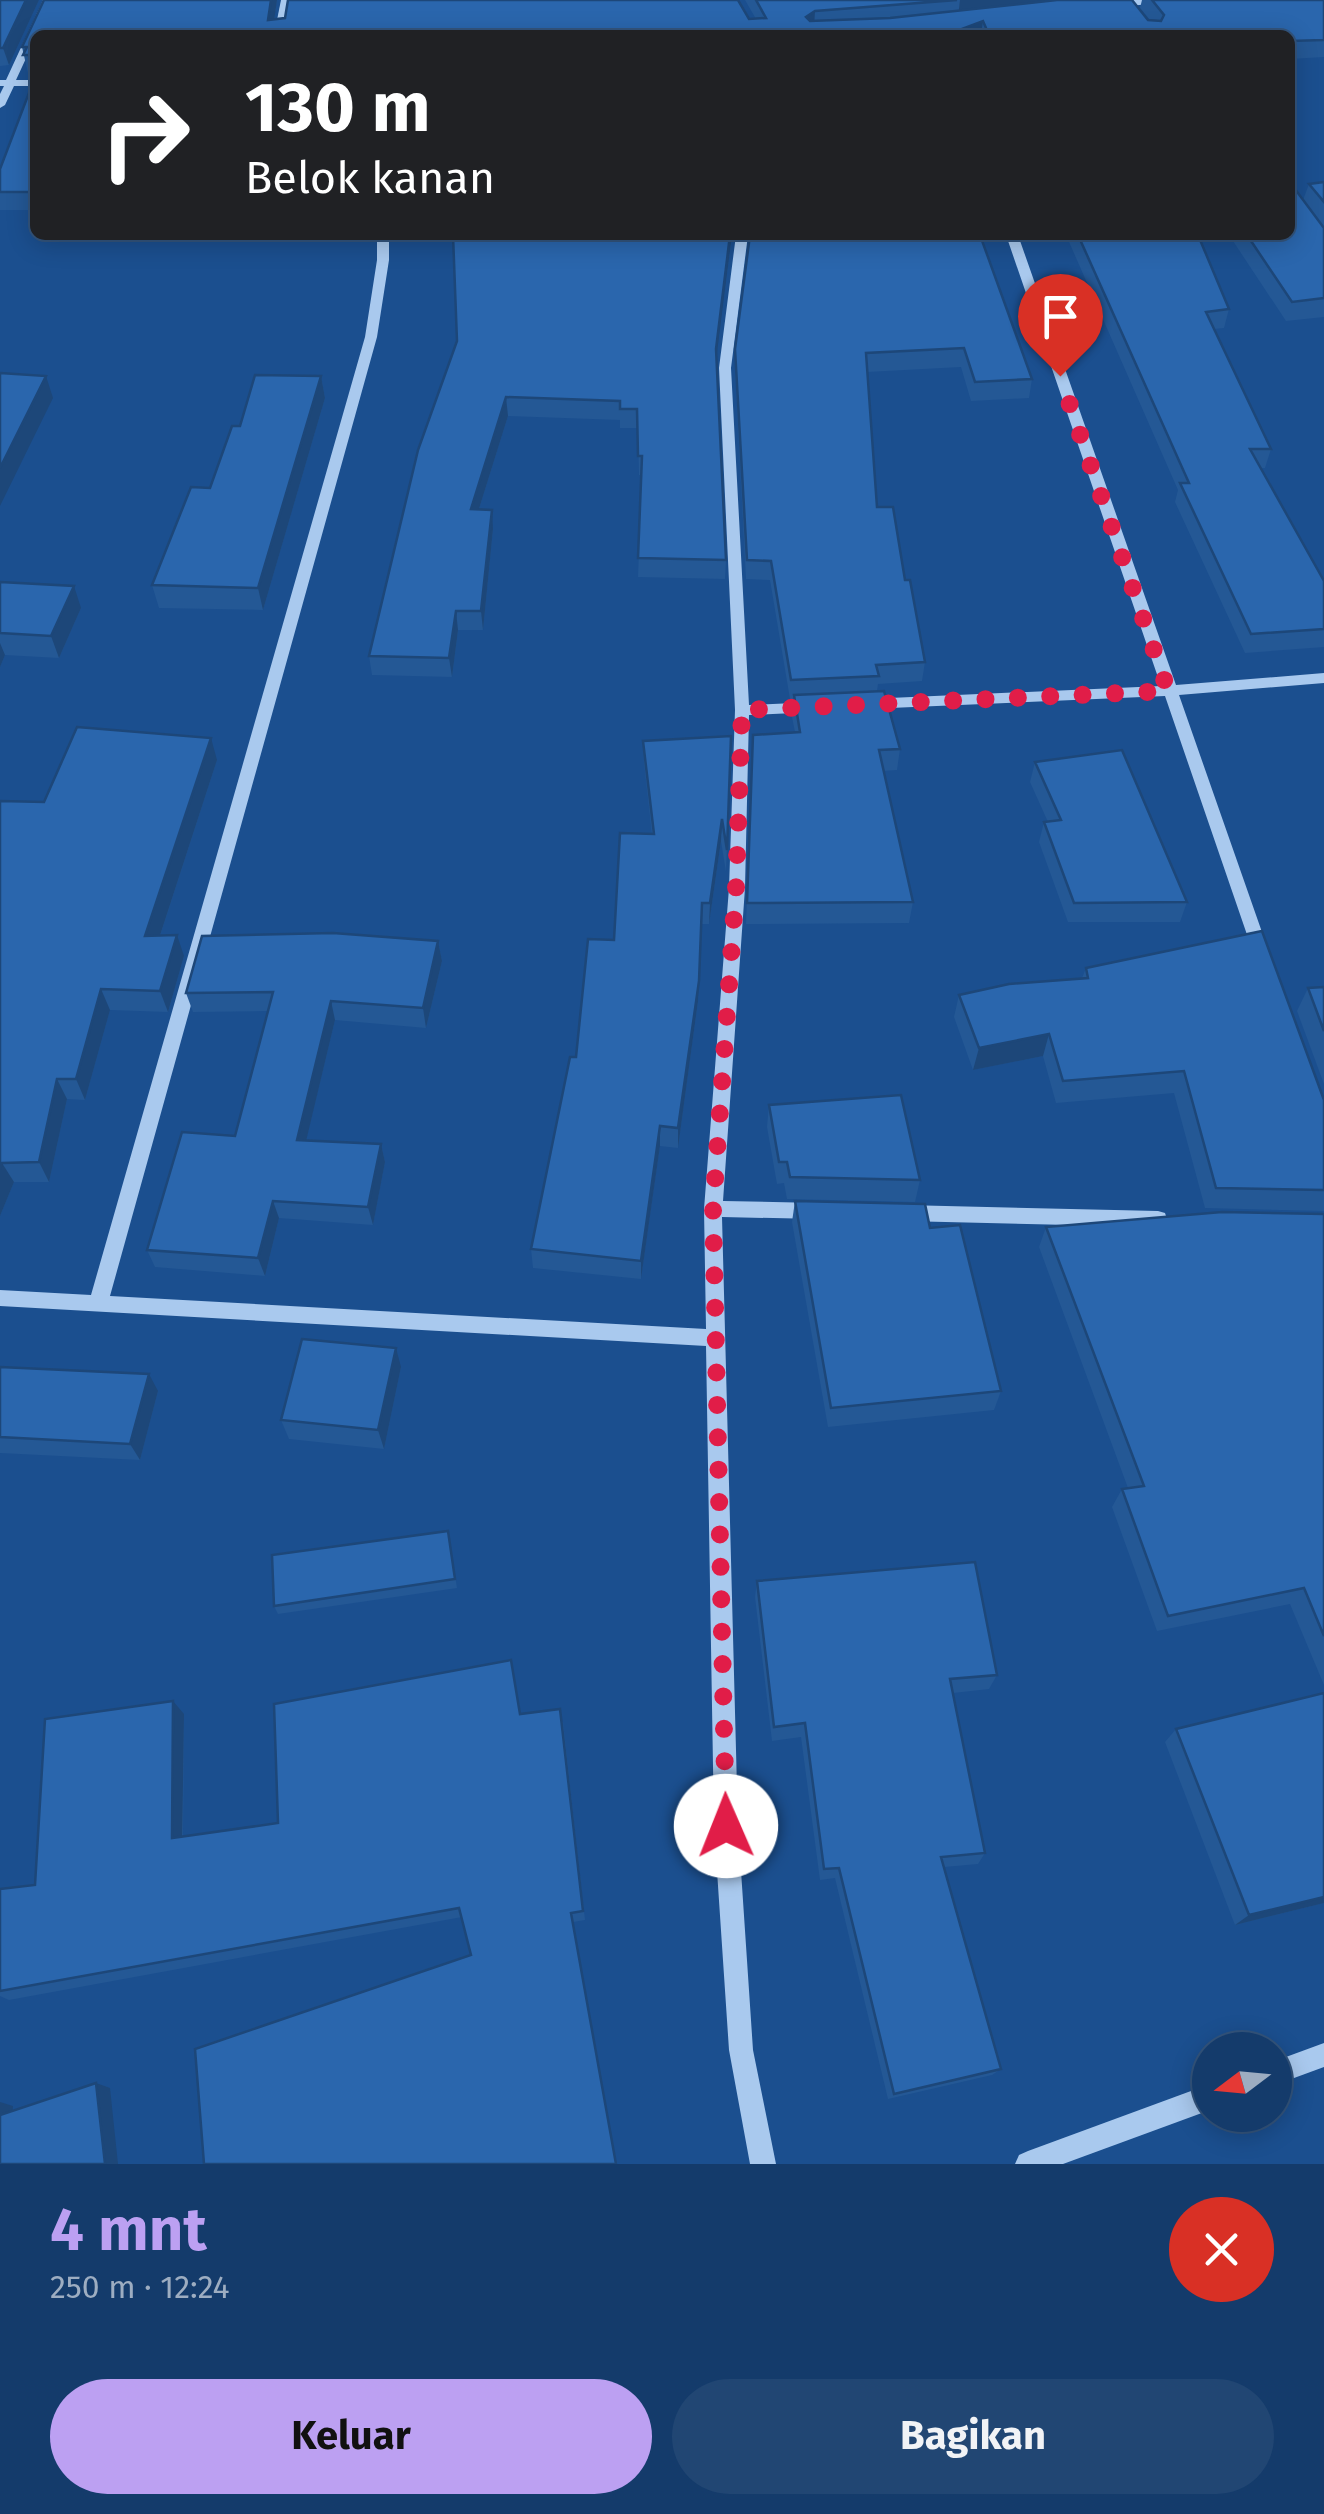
<!DOCTYPE html>
<html lang="id">
<meta charset="utf-8">
<style>
body{margin:0;font-family:"Fira Sans",sans-serif;background:#214673;color:#f1f3f6;height:100vh;display:flex;flex-direction:column;font-size:38px;white-space:nowrap}
*{box-sizing:border-box;margin:0}
p{font-size:32px;color:#9dadc1}
.icon{flex:none;width:55px;height:55px;fill:none;stroke:currentColor;stroke-width:2;stroke-linecap:round;stroke-linejoin:round}
.map{position:relative;height:2164px;overflow:hidden}
.details{display:flex;flex-direction:column;background:#143b6b;flex:1}
.details>*{flex:none}
.banner{position:absolute;left:30px;top:30px;width:1265px;height:210px;border-radius:15px;box-shadow:0 5px 25px #0003,0 0 0 2px #33557e;background:#202124;color:#fff;overflow:hidden}
.needle{width:65px;rotate:254deg}
.fabs{position:absolute;left:1192px;top:2032px;display:grid;gap:20px}
.fabs a{display:grid;place-items:center;width:100px;height:100px;border-radius:50%;background:#143b6b;box-shadow:0 5px 25px #0003,0 0 0 2px #33557e;font-size:50px}
.pin{position:absolute;display:grid;place-items:center;width:85px;height:85px;color:#fff;margin:-102px -42px;border-radius:50% 50% 50% 0;rotate:-45deg;box-shadow:0 0 10px #0007}
.pin .icon{rotate:45deg}
.me{position:absolute;width:110px;margin:-55px;rotate:359deg;stroke-linejoin:round;filter:drop-shadow(0 0 8px #0008)}
.turn{display:flex;align-items:center;gap:35px;height:210px;padding:0 50px;font-size:45px}
.turn .icon{width:130px;height:130px;stroke-width:2.5}
.turn b{display:block;font-size:70px;line-height:85px}
.round{display:grid;place-items:center;flex:none;width:105px;height:105px;border-radius:52px;background:#214673}
.headline{display:flex;align-items:center;justify-content:space-between;height:170px;padding:0 50px}
h1{font-size:60px;font-weight:700;line-height:75px;color:#bca0f2}
.button{display:flex;gap:20px;margin-top:auto;padding:20px 50px}
.button a{flex:1;height:115px;border-radius:60px;background:#bca0f2;color:#111;font-size:40px;font-weight:700;line-height:115px;text-align:center}
.button a+a{background:#214673;color:#f1f3f6}
.map>svg:first-child{display:block}
.lines{fill:none;stroke-linecap:round;stroke-linejoin:round}
.minor{fill:#a9c9ee;fill-rule:evenodd}
.wall{fill:#245895}
.shaded-wall{fill:#1d4779}
.building{fill:#2a66ad;stroke:#1d4779;stroke-width:2.5}
.route{stroke:#e11d48;stroke-width:18;stroke-dasharray:0 32.4}
</style>
<div class="map">
<svg width="1324" height="2164" viewBox="0 0 1324 2164">
<rect width="100%" height="100%" fill="#1b4f8f"/>
<g class="lines">
<g class="minor">
<path d="M43 0H53L16 80H35V86H14L5 105 0 108V94L4 86H0V80H6Z"/>
<path d="M281 0H291L284 35H274Z"/>
<path d="M1118 0H1171L1166 3 1126 6Z"/>
<path d="M377 235H389V260L377 337 110 1296 706 1329 704 1209 729 888 735 710 719 368 736 235H748L731 368 749 705 816 702 823 707 816 712 749 715 745 888 723 1201 818 1203 825 1205 827 1211 825 1217 818 1219 722 1217 738 1826 753 2050 776 2164H750L729 2050 714 1826 706 1346 0 1306V1290L91 1295 365 337 377 260Z"/>
<path d="M1006 235H1018L1176 685 1324 673V683L1179 695 1270 955 1268 959H1256L1254 955 1165 696 867 709 860 704 867 699 1161 686Z"/>
<path d="M904 1205 1158 1211 1165 1213 1167 1219 1165 1225 1158 1227 904 1221 897 1219 895 1213 897 1207Z"/>
<path d="M1324 2043V2067L1275 2085V2061Z"/>
<path d="M1210 2084V2110L1063 2164H1015L1019 2155 1028 2151Z"/>
</g>
</g>
<g class="wall">
<path d="M0 0H39L9 65 0 66Z"/>
<path d="M44 0H277L274 19 285 18 288 0H738L749 19H756L745 0H1132L1148 20H1150L1140 8 1142 0H1324V57L1290 59V35H35V73H28L22 47Z"/>
<path d="M35 77V210H0V192Z"/>
<path d="M1324 182V317L1286 321 1229 235H1290L1309 184Z"/>
<path d="M453 235H732L716 359 726 560 725 579 638 577 642 475H639L638 428H620V420L508 416 479 509 493 529 483 630H458L452 677 372 675 369 656 457 341Z"/>
<path d="M750 235 1032 379 1029 398 971 401 961 367 867 372 877 507 905 580 925 662 922 681 878 684 877 691 900 749 897 770 883 771 913 902 909 923 746 924 753 735 795 732 792 717 794 699H790L770 580 746 579 735 368V349Z"/>
<path d="M1066 235H1198L1229 309 1224 328 1214 329 1271 449 1265 468H1261L1324 581V647L1245 653 1175 502 1178 490Z"/>
<path d="M321 376 325 398 263 610 159 608 152 585 210 488 240 426Z"/>
<path d="M0 582 81 608 59 658 5 655 0 667Z"/>
<path d="M731 736 726 872 721 841 709 924H701L698 1001 678 1148 660 1146 641 1279 533 1268 531 1249 576 1057 614 940 652 834 644 763 643 741Z"/>
<path d="M217 760 160 936 184 956 168 1012 110 1010 85 1100 67 1099 49 1182H14L0 1216V801L44 802Z"/>
<path d="M1035 762 1187 902 1180 922H1068L1039 842 1044 822H1048L1030 782Z"/>
<path d="M438 941 442 961 426 1028 335 1020 306 1140 381 1144 385 1162 373 1225 279 1218 265 1276 155 1267 147 1250 235 1136 268 1011 193 1012 186 993Z"/>
<path d="M1086 968 1324 1100V1211L1205 1208 1174 1093 1056 1103 1043 1056 973 1070 954 1017 959 995 1082 978Z"/>
<path d="M1324 987V1084L1297 1011 1308 988Z"/>
<path d="M769 1105 920 1180 915 1202 787 1199 784 1183 777 1184 767 1127Z"/>
<path d="M795 1201 930 1228 1001 1391 994 1410 828 1427 792 1222Z"/>
<path d="M1324 1214V1685L1290 1604 1157 1631 1112 1507 1122 1489 1128 1488 1039 1247 1046 1227Z"/>
<path d="M0 1367 158 1391 140 1460 0 1453Z"/>
<path d="M401 1367 384 1449 289 1439 281 1420Z"/>
<path d="M448 1531 457 1588 278 1614 274 1606Z"/>
<path d="M757 1581 997 1675 989 1689 953 1693 985 1853 978 1864 944 1867 1001 2069 992 2075 888 2099 835 1878 820 1880 801 1737 772 1741 755 1597Z"/>
<path d="M511 1660 521 1714 563 1722 585 1920 573 1922 471 1955 462 1917 9 2000 0 1996V1889L35 1885 184 1714 183 1836 278 1823Z"/>
<path d="M1324 1693V1903L1235 1925 1165 1742 1176 1729Z"/>
</g>
<g class="shaded-wall">
<path d="M26 0H39L9 65 3 48Z"/>
<path d="M271 0H277L272 35 268 20Z"/>
<path d="M960 0H1089L958 17Z"/>
<path d="M815 11 814 28 806 17Z"/>
<path d="M983 21 981 35H946Z"/>
<path d="M730 235H732L715 368 716 349Z"/>
<path d="M46 376 53 398 0 506V468Z"/>
<path d="M321 376 325 398 263 610 258 588Z"/>
<path d="M506 397 508 416 473 528 471 509Z"/>
<path d="M492 510 493 529 483 630 481 611Z"/>
<path d="M74 586 81 608 59 658 51 636Z"/>
<path d="M456 611 458 630 452 677 449 658Z"/>
<path d="M0 643 5 655 0 667Z"/>
<path d="M211 738 217 760 153 957 145 936Z"/>
<path d="M722 819 721 841 709 924 710 903Z"/>
<path d="M702 903 698 1001 678 1148V1128Z"/>
<path d="M177 935 184 956 168 1012 160 991Z"/>
<path d="M438 941 442 961 426 1028 423 1008Z"/>
<path d="M101 989 110 1010 85 1100 76 1079Z"/>
<path d="M331 1001 335 1020 302 1158 297 1140Z"/>
<path d="M1049 1034 1043 1056 973 1070 979 1048Z"/>
<path d="M57 1079 67 1099 49 1182 39 1162Z"/>
<path d="M660 1126V1146L641 1279V1261Z"/>
<path d="M381 1144 385 1162 373 1225 368 1207Z"/>
<path d="M2 1163 14 1182 0 1216V1169Z"/>
<path d="M273 1201 279 1218 265 1276 258 1258Z"/>
<path d="M396 1348 401 1367 384 1449 378 1430Z"/>
<path d="M149 1374 158 1391 140 1460 130 1444Z"/>
<path d="M173 1701 184 1714 182 1849 172 1838Z"/>
<path d="M1324 1897V1903L1235 1925 1249 1915Z"/>
<path d="M96 2083 110 2088 118 2164H105Z"/>
<path d="M0 2102 13 2106 12 2122 0 2118Z"/>
</g>
<g class="building">
<path d="M0 0H26L3 48H0Z"/>
<path d="M44 0H271L268 20 285 18 288 0H738L749 19 766 18 756 0H957L815 11 806 17 810 21 890 18 1057 0H1132L1148 20 1161 21 1164 15 1152 0H1324V40L1290 41V35H989L983 21 946 35H35V55H23L27 47H22Z"/>
<path d="M35 77V192H0V169Z"/>
<path d="M1324 182V202L1309 184Z"/>
<path d="M1290 185H1292L1324 228V298L1292 302 1247 235H1290Z"/>
<path d="M453 235H730L716 349 726 560 638 558 642 456H638L637 409H620V401L506 397 471 509 492 510 481 611H456L449 658 369 656 418 450 457 341Z"/>
<path d="M750 235H980L1032 379 975 382 964 348 866 353 877 507H893L905 580H910L925 662 876 665 879 676 791 680 771 561 747 560 735 349Z"/>
<path d="M1078 235H1198L1229 309 1206 312 1271 449H1250L1324 581V629L1251 634 1180 483H1189Z"/>
<path d="M0 373 46 376 0 468Z"/>
<path d="M255 375 321 376 258 588 152 585 191 487 210 488 232 426H240Z"/>
<path d="M0 582 74 586 51 636 0 633Z"/>
<path d="M884 691 900 749 879 750 913 902 747 903 753 735 800 732 794 695Z"/>
<path d="M77 727 211 738 145 936 177 935 160 991 101 989 76 1079H57L39 1162 2 1163 0 1169V801L44 802Z"/>
<path d="M731 736 727 850 722 819 710 903H702L699 981 678 1128 660 1126 641 1261 531 1249 570 1057H576L588 939 614 940 620 833 654 834 643 741Z"/>
<path d="M1122 750 1187 902 1074 903 1044 822 1061 820 1035 762Z"/>
<path d="M1262 931 1324 1100V1190L1216 1188 1184 1071 1063 1081 1049 1034 979 1048 959 995 1009 984 1088 978 1086 968Z"/>
<path d="M333 933 438 941 423 1008 331 1001 297 1140 381 1144 368 1207 273 1201 258 1258 147 1250 182 1132 235 1136 273 992 186 993 202 936Z"/>
<path d="M1324 987V1031L1308 988Z"/>
<path d="M901 1095 920 1180 790 1177 787 1162H779L769 1105Z"/>
<path d="M795 1201 925 1204 930 1228 960 1225 1001 1391 831 1408Z"/>
<path d="M1222 1212 1324 1214V1636L1304 1588 1168 1616 1122 1489 1144 1486 1046 1227Z"/>
<path d="M302 1339 396 1348 378 1430 281 1420Z"/>
<path d="M0 1367 149 1374 130 1444 0 1437Z"/>
<path d="M448 1531 455 1579 274 1606 272 1555Z"/>
<path d="M975 1562 997 1675 950 1679 985 1853 941 1857 1001 2069 894 2094 839 1868 824 1869 805 1723 774 1727 757 1581Z"/>
<path d="M511 1660 520 1714 560 1709 583 1911 571 1913 616 2164H204L195 2049 471 1955 459 1908 0 1991V1889L35 1885 45 1719 173 1701 172 1838 278 1823 274 1704Z"/>
<path d="M1324 1693V1897L1249 1915 1176 1729Z"/>
<path d="M96 2083 105 2164H0V2115Z"/>
</g>
<g class="lines">
<path class="route" d="M726 1826 713 1208 736 888 742 710 1168 691 1060 376"/>
</g>
</svg>
<div class="fabs">
<a><svg class="needle" viewBox="-14 -14 28 28"><path d="M0-13l5 13h-10z" fill="#e53935"/><path d="M0 13l5-13h-10z" fill="#9dadc1"/></svg></a>
</div>
<div class="pin" style="left:1060px;top:376px;background:#d93025"><svg class="icon" aria-label="arrive" viewBox="0 0 24 24"><path d="M6 21V4h12l-3 4 3 4H6"/></svg></div>
<svg class="me" style="left:726px;top:1826px" viewBox="-20 -20 40 40"><circle r="19" fill="#fff"/><path d="M0-13L10 11 0 6-10 11z" fill="#e11d48"/></svg>
<div class="banner">
<div class="turn"><svg class="icon" aria-label="right" viewBox="0 0 24 24"><path d="M7 20v-9h11M14 6l5 5-5 5"/></svg><div><b>130 m</b>Belok kanan</div></div>
</div>
</div>
<section class="details">
<div class="headline"><div><h1>4 mnt</h1><p>250 m · 12:24</p></div><a class="round" style="background:#d93025;color:#fff"><svg class="icon" aria-label="close" viewBox="0 0 24 24"><path d="M6 6l12 12M18 6L6 18"/></svg></a></div>
<div class="button"><a>Keluar</a><a>Bagikan</a></div>
</section>
